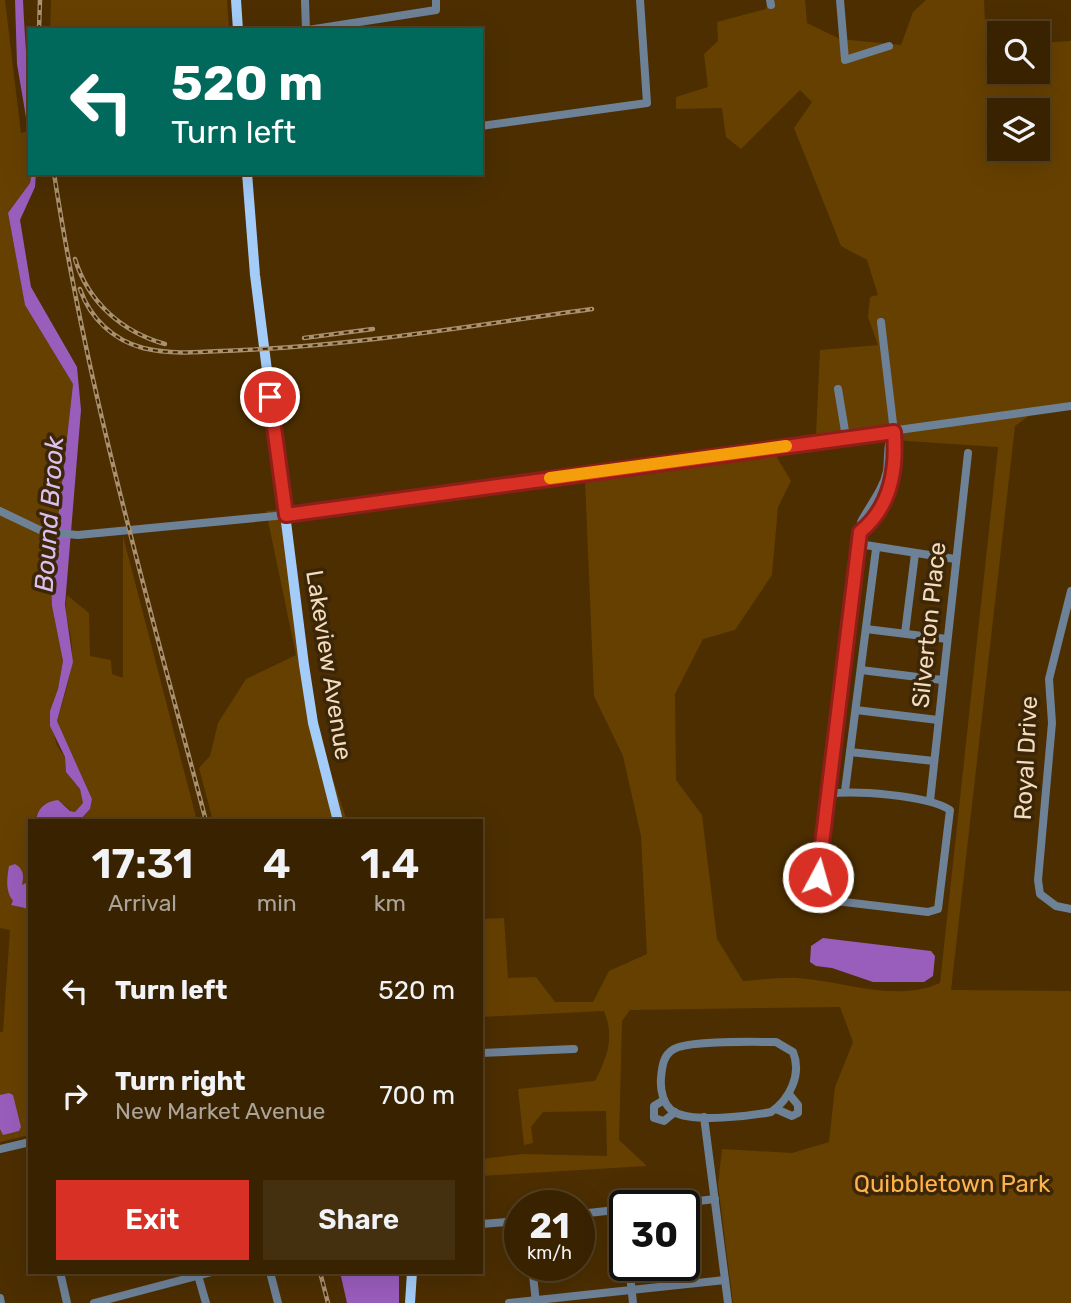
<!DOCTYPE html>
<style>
body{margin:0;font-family:Rubik,sans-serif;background:#442f0f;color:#f1f3f6;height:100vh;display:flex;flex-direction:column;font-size:26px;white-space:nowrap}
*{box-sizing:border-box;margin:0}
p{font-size:23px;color:#aba499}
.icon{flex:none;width:38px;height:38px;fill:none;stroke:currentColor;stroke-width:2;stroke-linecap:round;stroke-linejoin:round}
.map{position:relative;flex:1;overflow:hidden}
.sheet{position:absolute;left:28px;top:819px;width:455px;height:455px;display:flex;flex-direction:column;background:#392200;border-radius:0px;box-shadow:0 7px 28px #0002,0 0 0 2px #533f22}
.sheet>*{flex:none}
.guide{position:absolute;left:28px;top:28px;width:455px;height:147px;border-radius:0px;box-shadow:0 7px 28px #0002,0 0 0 2px #533f22;background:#00695c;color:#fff;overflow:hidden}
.tools{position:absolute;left:987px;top:21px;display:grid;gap:14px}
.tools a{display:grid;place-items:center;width:63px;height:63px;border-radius:0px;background:#392200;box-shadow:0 7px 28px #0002,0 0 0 2px #533f22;font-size:35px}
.speed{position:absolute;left:504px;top:1190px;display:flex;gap:14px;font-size:35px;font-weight:700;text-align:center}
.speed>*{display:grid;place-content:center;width:91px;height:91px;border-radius:50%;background:#392200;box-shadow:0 7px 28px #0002,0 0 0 2px #533f22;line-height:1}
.speed small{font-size:18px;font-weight:400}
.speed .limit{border:4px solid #111;border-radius:10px;background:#fff;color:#111}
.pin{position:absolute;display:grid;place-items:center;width:60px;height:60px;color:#fff;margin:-30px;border:4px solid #fff;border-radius:50%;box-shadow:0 2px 7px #0007}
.me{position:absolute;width:77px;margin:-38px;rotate:6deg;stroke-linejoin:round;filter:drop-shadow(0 0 5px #0008)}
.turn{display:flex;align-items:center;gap:24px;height:147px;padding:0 28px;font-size:32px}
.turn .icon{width:91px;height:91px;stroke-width:2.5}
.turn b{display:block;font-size:49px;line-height:60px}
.eta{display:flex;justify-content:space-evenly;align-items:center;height:119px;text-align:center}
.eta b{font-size:42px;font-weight:600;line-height:49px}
.cta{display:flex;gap:14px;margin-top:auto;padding:14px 28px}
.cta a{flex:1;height:80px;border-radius:0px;background:#d93025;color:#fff;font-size:28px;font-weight:600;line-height:80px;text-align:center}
.cta a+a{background:#442f0f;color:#f1f3f6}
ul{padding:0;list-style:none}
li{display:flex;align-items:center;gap:21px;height:105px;padding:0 28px}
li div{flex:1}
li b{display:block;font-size:26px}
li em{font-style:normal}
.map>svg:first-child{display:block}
.green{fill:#664001;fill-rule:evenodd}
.water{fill:#995dbc}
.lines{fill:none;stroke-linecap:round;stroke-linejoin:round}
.minor{stroke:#6d8197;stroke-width:8}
.major{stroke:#a3ccf9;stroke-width:10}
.rail-casing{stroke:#aa906c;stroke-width:4.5}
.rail{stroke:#3c2608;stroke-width:2;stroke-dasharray:5;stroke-linecap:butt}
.route-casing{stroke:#8d1f18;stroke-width:18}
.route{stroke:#d93025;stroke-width:12}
.slow{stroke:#f59e0b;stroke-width:12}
.labels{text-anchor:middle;stroke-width:7;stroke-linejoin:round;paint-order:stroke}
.street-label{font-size:24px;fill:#f2dbbf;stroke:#3c2608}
.park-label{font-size:24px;fill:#feb24b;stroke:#3c2608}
.water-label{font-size:26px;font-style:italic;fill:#dbbfef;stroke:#3c2608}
</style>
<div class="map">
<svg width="1071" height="1303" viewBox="0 0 1071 1303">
<rect width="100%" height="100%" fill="#4c2e00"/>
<g class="green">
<path d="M0 0H5L21 133 28 131 30 173H32L30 183 8 214 25 305 73 384 51 582 52 606 63 661 58 689 50 711 51 723 57 746 65 757 66 772 80 789 83 803 75 812 71 811 63 804H44L37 814 36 821H30V881L22 886 15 864 25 908 30 913V1135L0 1142V1032H3L10 930 0 928Z"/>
<path d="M51 0H227L229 30H50Z"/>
<path d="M767 0H805L807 23 840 39 901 45 913 12 926 0H984L986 46H999V72H1038V43L1071 41V406L1038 409 1015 426 951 990 1071 991V1303H733L718 1185 722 1149 792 1153 829 1142 835 1087 853 1042 840 1007 630 1010 622 1021 619 1140 647 1166 481 1176V1159L523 1154 607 1156 606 1111 543 1112 531 1127 533 1143 524 1145 518 1089 595 1081C607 1058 615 1037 604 1011L481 1017V919L504 918 508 978 536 977 555 1002H593L609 971 647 954 641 836 623 756 594 696 585 479 776 456 791 481 778 507 772 575 735 630 703 639 675 694 676 780 702 815 717 939 743 981C761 980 780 977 798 978 844 981 895 1003 940 983L998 447 816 435 820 350 878 345 868 317 870 297 878 295 867 260 841 246 794 128 812 102 800 90 741 149 726 137 722 108 676 109V97L708 87 704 54 718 41 717 22 766 9ZM999 110H1038V149H999Z"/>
<path d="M288 509 316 729 347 821H213L199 768 210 756 218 723 246 679 296 655 266 511Z"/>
<path d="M123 536 197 821H79L90 809 92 799 57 721C64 697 72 676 72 650 72 631 63 615 67 595L89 613 90 656 111 660 112 674 123 678Z"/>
</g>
<g class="water">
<path d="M15 0H23C25 47 30 94 30 141L17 64Z"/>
<path d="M32 173H36L35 187 20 220 31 287 77 367 81 410 65 605 73 662 57 721 92 799 90 809 79 821 56 818 36 821C37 808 46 801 58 800L70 811 75 812 83 803 80 789 66 772 65 757 50 726V711L58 689 63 661 52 606 51 582 73 384 25 305 8 213 30 183Z"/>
<path d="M15 864C24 869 24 876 22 885L30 881V913L25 908 11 905 13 901C5 891 7 878 9 866Z"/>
<path d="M823 938 931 951 935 956 933 976 924 982H873L832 968 816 966 810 962 811 946Z"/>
<path d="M9 1093 13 1095 21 1127 19 1131 3 1135 0 1129V1095Z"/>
<path d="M340 1272H399V1303H347Z"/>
</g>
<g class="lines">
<g class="minor">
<path d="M305 0 306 30"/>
<path d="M770 0 771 5"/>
<path d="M840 0 845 60 889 46"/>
<path d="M308 30 436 10V0"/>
<path d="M481 126 647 103 640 0"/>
<path d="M838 389 846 437"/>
<path d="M0 511 44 532 78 535 286 515 1071 406"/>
<path d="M860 532 879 508 895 473 894 432 881 322"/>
<path d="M859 544 955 559"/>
<path d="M1071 591 1049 679 1052 723 1038 880 1040 894 1056 906 1071 909"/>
<path d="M866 629 947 639"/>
<path d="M905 633 915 554"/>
<path d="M861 670 942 680"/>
<path d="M856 710 938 720"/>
<path d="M850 752 934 761"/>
<path d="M845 791 876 549"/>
<path d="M827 794C854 790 927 795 950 810L938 909 928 912 836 901 825 894 818 877 861 522C870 505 883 490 887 471 889 456 886 445 894 432"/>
<path d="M930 801 968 453"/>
<path d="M776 1042 793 1052C802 1074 790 1099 771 1112 750 1116 693 1123 674 1112 663 1105 660 1090 661 1078 662 1067 663 1055 674 1049 691 1040 754 1042 776 1042Z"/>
<path d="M481 1053 574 1049"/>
<path d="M664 1100 654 1106V1118L664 1121 675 1112"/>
<path d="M776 1109 792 1116 798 1113V1105L789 1094"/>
<path d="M704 1117 728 1303"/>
<path d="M0 1149 30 1142"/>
<path d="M656 1206 715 1199"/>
<path d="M622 1210 625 1234"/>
<path d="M579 1214 625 1209"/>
<path d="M481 1224 520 1221"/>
<path d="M532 1265 536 1303"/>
<path d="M629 1265 633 1303"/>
<path d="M60 1272 67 1303"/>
<path d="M197 1272 206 1303"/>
<path d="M270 1272 278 1303"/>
<path d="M0 1298 1 1303"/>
<path d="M94 1303 212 1272"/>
<path d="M509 1303 725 1280"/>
</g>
<g class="major">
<path d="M236 0 238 30"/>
<path d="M247 173 255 275 304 665 313 723 338 821"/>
<path d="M410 1303 412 1272"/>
</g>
<g class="rail-casing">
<g id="rail">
<path d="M39 30 40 0"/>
<path d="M54 173C87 392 150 607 206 821"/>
<path d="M75 259C88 302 122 332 165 344"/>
<path d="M80 289C90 318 113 340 143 348 175 356 212 351 244 350 361 345 476 325 592 309"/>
<path d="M304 338 373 329"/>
<path d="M320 1272 328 1303"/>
</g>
</g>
<use href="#rail" class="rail"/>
</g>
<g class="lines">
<g class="route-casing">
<path id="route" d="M270 397 286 515 894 432C897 468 891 507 860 532L818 877"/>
</g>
<use href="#route" class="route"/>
<path class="slow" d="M550 478 786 446"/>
</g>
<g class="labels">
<g class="street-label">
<text transform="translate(929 625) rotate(-84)" y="8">Silverton Place</text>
<text transform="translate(329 665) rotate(81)" y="8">Lakeview Avenue</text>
<text transform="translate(1026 758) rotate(-87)" y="8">Royal Drive</text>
</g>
<g class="park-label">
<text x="952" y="1192">Quibbletown Park</text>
</g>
<g class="water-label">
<text transform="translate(49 514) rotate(-86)" y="9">Bound Brook</text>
</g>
</g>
</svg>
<div class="tools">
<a><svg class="icon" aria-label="search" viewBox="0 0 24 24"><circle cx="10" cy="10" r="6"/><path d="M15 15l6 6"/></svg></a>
<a><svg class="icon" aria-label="layers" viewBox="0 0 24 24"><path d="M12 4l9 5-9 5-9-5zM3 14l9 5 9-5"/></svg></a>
</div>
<div class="speed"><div>21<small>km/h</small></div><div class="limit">30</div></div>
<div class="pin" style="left:270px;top:397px;background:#d93025"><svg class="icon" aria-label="arrive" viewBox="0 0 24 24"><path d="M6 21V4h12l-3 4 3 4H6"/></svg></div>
<svg class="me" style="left:818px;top:877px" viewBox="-20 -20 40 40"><circle r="17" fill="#d93025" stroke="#fff" stroke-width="3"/><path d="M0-11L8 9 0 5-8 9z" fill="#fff"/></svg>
<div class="guide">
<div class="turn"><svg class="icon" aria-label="left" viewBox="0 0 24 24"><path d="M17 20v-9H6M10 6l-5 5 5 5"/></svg><div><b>520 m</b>Turn left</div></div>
</div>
<section class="sheet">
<div class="eta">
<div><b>17:31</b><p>Arrival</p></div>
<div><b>4</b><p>min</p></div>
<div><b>1.4</b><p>km</p></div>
</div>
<ul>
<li><svg class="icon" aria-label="left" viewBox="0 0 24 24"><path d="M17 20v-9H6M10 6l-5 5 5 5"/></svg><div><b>Turn left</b></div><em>520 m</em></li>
<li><svg class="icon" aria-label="right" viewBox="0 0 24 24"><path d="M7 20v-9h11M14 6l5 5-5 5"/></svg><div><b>Turn right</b><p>New Market Avenue</p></div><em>700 m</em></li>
</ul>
<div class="cta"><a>Exit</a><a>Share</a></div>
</section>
</div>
